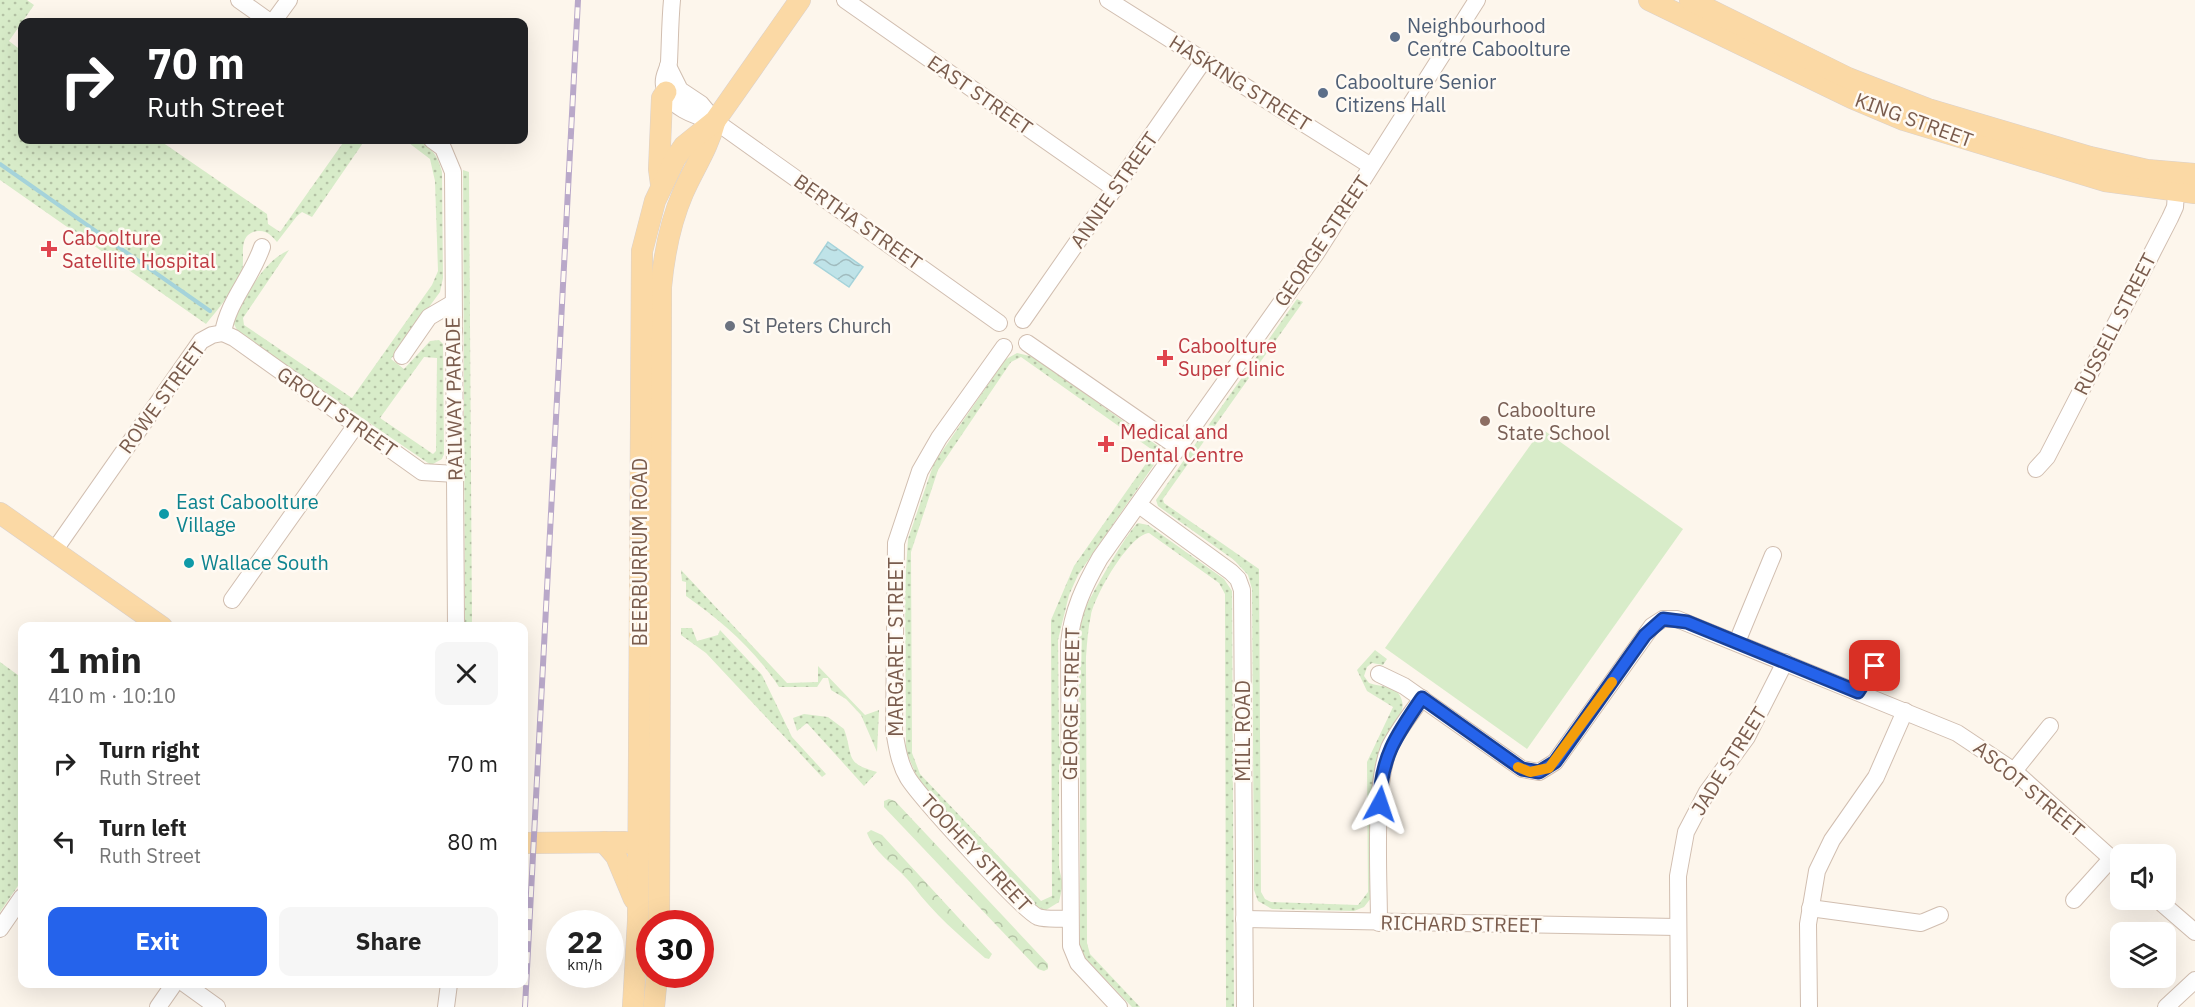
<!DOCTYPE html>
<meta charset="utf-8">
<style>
body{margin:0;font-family:"IBM Plex Sans",sans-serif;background:#f6f6f6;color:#222;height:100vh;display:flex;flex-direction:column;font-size:22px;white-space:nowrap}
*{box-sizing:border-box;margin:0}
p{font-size:20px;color:#767676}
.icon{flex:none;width:33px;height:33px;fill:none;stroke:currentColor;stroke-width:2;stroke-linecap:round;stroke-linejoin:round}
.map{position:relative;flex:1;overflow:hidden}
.details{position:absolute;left:18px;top:622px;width:510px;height:366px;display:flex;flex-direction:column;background:#fff;border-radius:12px;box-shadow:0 6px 24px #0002}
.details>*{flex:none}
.hud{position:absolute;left:18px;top:18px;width:510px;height:126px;border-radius:12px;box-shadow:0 6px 24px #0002;background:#202124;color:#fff;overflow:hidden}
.controls{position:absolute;left:2110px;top:844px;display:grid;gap:12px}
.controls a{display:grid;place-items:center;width:66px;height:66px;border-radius:12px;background:#fff;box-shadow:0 6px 24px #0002;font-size:30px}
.speed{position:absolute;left:546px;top:910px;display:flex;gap:12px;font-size:30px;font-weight:700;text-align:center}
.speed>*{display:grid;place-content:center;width:78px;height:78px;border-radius:50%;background:#fff;box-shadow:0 6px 24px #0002;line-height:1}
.speed small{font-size:15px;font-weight:400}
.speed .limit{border:9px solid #d22;background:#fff;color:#111}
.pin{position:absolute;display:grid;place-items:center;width:51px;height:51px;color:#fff;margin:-26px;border-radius:12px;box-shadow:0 3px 9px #0006}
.me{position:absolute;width:66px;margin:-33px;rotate:5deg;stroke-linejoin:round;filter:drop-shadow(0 0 4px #0008)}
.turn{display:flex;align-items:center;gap:21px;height:126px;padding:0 30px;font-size:27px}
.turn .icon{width:78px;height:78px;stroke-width:2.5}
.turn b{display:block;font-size:42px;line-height:51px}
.round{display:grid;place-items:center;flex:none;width:63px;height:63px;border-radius:12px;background:#f6f6f6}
.summary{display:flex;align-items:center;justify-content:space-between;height:102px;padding:0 30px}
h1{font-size:36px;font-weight:700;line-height:45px}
.cta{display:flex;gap:12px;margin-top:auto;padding:12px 30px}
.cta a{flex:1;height:69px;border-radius:12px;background:#2563eb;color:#fff;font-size:24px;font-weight:700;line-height:69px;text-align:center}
.cta a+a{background:#f6f6f6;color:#222}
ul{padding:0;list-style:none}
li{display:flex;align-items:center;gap:18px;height:78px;padding:0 30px}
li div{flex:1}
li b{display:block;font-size:22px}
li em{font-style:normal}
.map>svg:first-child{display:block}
.green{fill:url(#green-dots);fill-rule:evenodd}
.forest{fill:url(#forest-crowns)}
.pitch{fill:#d8ecc9}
.water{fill:url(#water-waves);stroke:#a5d3da;stroke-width:1.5}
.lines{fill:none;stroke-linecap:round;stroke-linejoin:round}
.stream{stroke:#a5d3da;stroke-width:4}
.minor-casing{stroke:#d1beb0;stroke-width:18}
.major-casing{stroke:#dad1cd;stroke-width:22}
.minor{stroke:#fff;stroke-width:16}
.major{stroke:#fbd9a5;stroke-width:21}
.rail-casing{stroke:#b9a8c9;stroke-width:6}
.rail{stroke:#fffaf3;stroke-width:4;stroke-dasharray:11;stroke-linecap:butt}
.route-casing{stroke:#184099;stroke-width:15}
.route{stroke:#2563eb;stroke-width:10}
.slow{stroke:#f59e0b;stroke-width:10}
.service-dot{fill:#5c6f8a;stroke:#fffaf3;stroke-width:2}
.health-dot{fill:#e0444e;stroke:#fffaf3;stroke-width:2}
.worship-dot{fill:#6b7280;stroke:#fffaf3;stroke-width:2}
.education-dot{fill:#8d6e63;stroke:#fffaf3;stroke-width:2}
.culture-dot{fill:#0f9aa8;stroke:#fffaf3;stroke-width:2}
.labels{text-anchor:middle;stroke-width:5;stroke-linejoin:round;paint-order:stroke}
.service-label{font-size:20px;fill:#4e5e75;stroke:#fffaf3;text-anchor:start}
.street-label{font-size:20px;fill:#7a5c4d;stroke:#fffaf3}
.health-label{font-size:20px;fill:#be3a42;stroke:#fffaf3;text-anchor:start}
.worship-label{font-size:20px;fill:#5b616d;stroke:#fffaf3;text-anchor:start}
.education-label{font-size:20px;fill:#785e54;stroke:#fffaf3;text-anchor:start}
.culture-label{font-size:20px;fill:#0d838f;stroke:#fffaf3;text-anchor:start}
</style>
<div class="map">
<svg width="2195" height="1007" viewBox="0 0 2195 1007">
<defs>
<pattern id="green-dots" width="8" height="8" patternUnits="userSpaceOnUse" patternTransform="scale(1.5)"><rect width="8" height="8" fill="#d8ecc9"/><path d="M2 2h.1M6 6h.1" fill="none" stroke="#b4c2a5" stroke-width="1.8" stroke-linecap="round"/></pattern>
<pattern id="forest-crowns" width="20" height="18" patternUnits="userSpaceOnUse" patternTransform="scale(1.5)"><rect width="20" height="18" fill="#d8ecc9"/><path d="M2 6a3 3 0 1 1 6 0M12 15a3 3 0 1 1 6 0" fill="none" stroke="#b4c2a5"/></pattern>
<pattern id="water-waves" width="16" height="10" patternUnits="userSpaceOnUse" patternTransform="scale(1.5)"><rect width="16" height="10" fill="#bfe3e8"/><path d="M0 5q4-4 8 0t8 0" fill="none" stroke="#a0bbbe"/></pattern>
</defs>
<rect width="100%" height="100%" fill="#fdf6ec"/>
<g class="green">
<path d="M0 0H27L34 5 9 41 22 51V140H159L267 214 268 224 280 232 345 140H365L312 217 302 212 297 216 277 242C272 236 267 230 258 231 235 234 247 259 241 274 233 292 218 309 206 324L0 180Z"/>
<path d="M405 140C427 140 437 152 442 172L443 278 440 292 391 359 404 369 430 341 439 340 443 344 444 454 442 459 431 465 239 334 233 322C246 296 262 262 289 250L243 318 244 325 352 398 432 285 438 271 435 181 430 159ZM424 357 437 358 436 451 433 454 380 418Z"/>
<path d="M463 170 469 172 472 627H465Z"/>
<path d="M1297 299 1303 302 1163 499 1164 503 1259 569 1261 892 1265 899 1271 902 1358 905 1368 892 1367 762 1393 707 1367 691 1357 670 1375 650 1387 659 1383 665 1372 663 1367 667 1364 676 1369 683C1382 688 1398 684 1402 701 1406 715 1389 725 1387 738 1378 790 1377 845 1371 898L1364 907 1354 911 1272 909 1258 901 1254 890 1252 589 1248 575 1234 560 1158 506 1156 500Z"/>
<path d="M1017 353 1034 357 1158 446 1162 453 1078 575 1069 595 1058 640 1059 746C1064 753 1063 758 1059 765V868L1063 884 1059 902 1046 910 1037 907 920 784 906 751 905 586 908 539 934 463 998 370 1001 362ZM1021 357 1151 449 1152 455 1074 566 1051 620 1052 896 1041 901 920 774 912 753 911 552 938 470 1011 362Z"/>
<path d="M1138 523 1148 525 1224 579 1232 591 1234 1007H1226L1225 594 1219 583 1149 533C1129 535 1095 595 1091 615 1088 628 1087 643 1086 657L1087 943 1090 954 1140 1007H1132L1083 956 1080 947V765L1075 757 1079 745V642C1077 634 1076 628 1080 619 1086 604 1128 530 1138 523Z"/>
<path d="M681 570 787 683 818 682V666L865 715 879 710 877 752 861 715 846 699 831 690 828 678H823L817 687H779C754 649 723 622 686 596V582L682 581Z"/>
<path d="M681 628H692L697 641 718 635 720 630 762 675 792 737 826 774 822 777 706 653 681 635Z"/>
<path d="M0 662 22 678V880L0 912Z"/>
<path d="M804 714 828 717 844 729C854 757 844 763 877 772L864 786 807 723 797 731 793 718Z"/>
</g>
<g class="forest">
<path d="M889 799 895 801 1048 964V969L1044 971 1038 969 884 807V801Z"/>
<path d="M871 830 882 835 992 954 989 959 985 958C958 934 935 915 913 886 898 866 876 856 867 833Z"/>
</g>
<path class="pitch" d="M1542 429 1683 529 1527 749 1385 648Z"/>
<path class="water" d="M828 242 863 267 849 287 814 263Z"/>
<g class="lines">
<path class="stream" d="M0 164 210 311"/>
<g class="minor-casing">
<g id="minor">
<path d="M239 0 270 22"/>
<path d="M672 0C670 21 670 41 669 62 668 70 662 77 664 85 667 107 696 117 715 121"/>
<path d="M845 0 1115 189"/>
<path d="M1108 0 1371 166"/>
<path d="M273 22 289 0"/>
<path d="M668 66 680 90 701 104 715 121 999 323"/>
<path d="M432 140 443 148 453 172 456 627"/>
<path d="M1023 320 1204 60"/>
<path d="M223 333 234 338 422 472 456 474"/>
<path d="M223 333C228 301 251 279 262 247"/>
<path d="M1027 343 1179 448"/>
<path d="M1004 347 939 438 920 471 896 543 894 730C897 747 899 763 908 778 920 797 1022 910 1038 917 1047 920 1060 918 1070 919"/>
<path d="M402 356 429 317 453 303"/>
<path d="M2036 469 2047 457 2170 218 2175 207 2177 180"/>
<path d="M1139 505 1231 572 1238 579 1242 590 1245 1007"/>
<path d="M54 551 201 341 212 335 223 333"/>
<path d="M232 600 356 425"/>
<path d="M1737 642 1773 555"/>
<path d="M1379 674 1404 686 1522 769 1539 772 1555 762 1652 626 1663 619H1677L1957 733 2014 771 2121 867"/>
<path d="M1858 692 1884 651"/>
<path d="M2014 771 2050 726"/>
<path d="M2074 900 2111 859"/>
<path d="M2158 900 2195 932"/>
<path d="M1810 908 1921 923 1940 915"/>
<path d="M1244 919 1677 927"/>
<path d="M1379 923C1379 877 1373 789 1389 748 1397 731 1411 714 1422 698"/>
<path d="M0 929 22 897"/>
<path d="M185 984 217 1007"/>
<path d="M158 1007 174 984"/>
<path d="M446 1007 449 984"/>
<path d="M1119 1007 1078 963 1071 946 1069 644C1072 611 1084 586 1100 558L1317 252 1477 0"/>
<path d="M1679 1007 1678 876 1686 832 1707 792 1747 737 1785 662"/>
<path d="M1809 1007 1808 924 1817 871 1832 840 1876 777 1905 711"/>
<path d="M2166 1007 2195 980"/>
</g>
</g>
<g class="major-casing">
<g id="major">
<path d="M1649 0 1852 98 1904 120 2105 181 2195 193"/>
<path d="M1690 0 1848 78 1928 109 2090 157 2147 170 2195 174"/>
<path d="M661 184 659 169 662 98 666 92"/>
<path d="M0 513 162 627"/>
<path d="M604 842 616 856 634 899"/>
<path d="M524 843 625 842 651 850"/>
<path d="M659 924 661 287C664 255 670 223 683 193 694 168 708 148 715 121"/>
<path d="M633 1007 638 921 642 251 655 201 675 159 684 146 715 121 800 0"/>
<path d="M654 1007 657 975"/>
</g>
</g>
<use href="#minor" class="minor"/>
<use href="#major" class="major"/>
<g class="rail-casing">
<path id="rail" d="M525 1007 578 0"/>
</g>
<use href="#rail" class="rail"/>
</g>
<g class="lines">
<g class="route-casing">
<path id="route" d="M1380 804C1380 758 1397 734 1422 698L1522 769 1539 772 1555 762 1645 635 1663 619 1687 622 1858 692 1875 666"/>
</g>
<use href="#route" class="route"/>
<path class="slow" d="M1518 767 1530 772 1549 768 1612 682"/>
</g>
<g class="service-dot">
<circle cx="1395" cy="37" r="6"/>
<circle cx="1323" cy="93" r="6"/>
</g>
<g class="health-dot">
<path d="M46 240h6v6h6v6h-6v6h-6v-6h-6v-6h6z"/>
<path d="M1162 349h6v6h6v6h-6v6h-6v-6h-6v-6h6z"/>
<path d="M1103 435h6v6h6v6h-6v6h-6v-6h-6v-6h6z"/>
</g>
<circle class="worship-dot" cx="730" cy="326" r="6"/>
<circle class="education-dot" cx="1485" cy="421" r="6"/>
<g class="culture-dot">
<circle cx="164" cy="514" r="6"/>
<circle cx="189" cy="563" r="6"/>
</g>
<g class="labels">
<g class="service-label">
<text x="1407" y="33">Neighbourhood<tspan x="1407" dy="23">Centre Caboolture</tspan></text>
<text x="1335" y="89">Caboolture Senior<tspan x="1335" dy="23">Citizens Hall</tspan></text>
</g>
<g class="street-label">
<text transform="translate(1240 83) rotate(32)" y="7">HASKING STREET</text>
<text transform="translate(980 95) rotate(35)" y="7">EAST STREET</text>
<text transform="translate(1914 120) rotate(20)" y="7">KING STREET</text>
<text transform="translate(1114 190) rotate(-55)" y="7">ANNIE STREET</text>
<text transform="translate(858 222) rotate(35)" y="7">BERTHA STREET</text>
<text transform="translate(1322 241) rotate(-56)" y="7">GEORGE STREET</text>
<text transform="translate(2115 324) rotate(-63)" y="7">RUSSELL STREET</text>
<text transform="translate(162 398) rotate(-54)" y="7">ROWE STREET</text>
<text transform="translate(454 399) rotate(-91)" y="7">RAILWAY PARADE</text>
<text transform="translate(337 412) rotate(35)" y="7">GROUT STREET</text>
<text transform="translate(640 552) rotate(-90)" y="7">BEERBURRUM ROAD</text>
<text transform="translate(896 647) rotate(-90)" y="7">MARGARET STREET</text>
<text transform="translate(1071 704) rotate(-89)" y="7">GEORGE STREET</text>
<text transform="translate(1243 731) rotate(-90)" y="7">MILL ROAD</text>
<text transform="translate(1729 761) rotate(-58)" y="7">JADE STREET</text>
<text transform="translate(2029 789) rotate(40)" y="7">ASCOT STREET</text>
<text transform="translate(976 853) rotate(47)" y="7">TOOHEY STREET</text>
<text transform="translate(1461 924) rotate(1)" y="7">RICHARD STREET</text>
</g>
<g class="health-label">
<text x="62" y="245">Caboolture<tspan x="62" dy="23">Satellite Hospital</tspan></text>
<text x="1178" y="353">Caboolture<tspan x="1178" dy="23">Super Clinic</tspan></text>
<text x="1120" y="439">Medical and<tspan x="1120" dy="23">Dental Centre</tspan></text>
</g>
<g class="worship-label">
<text x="742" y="333">St Peters Church</text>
</g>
<g class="education-label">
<text x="1497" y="417">Caboolture<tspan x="1497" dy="23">State School</tspan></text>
</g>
<g class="culture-label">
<text x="176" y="509">East Caboolture<tspan x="176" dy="23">Village</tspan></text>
<text x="201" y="570">Wallace South</text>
</g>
</g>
</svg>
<div class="controls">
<a><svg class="icon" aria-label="sound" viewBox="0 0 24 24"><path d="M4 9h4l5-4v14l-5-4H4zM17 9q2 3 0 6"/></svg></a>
<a><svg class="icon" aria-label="layers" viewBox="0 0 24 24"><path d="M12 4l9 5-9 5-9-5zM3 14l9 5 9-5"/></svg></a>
</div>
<div class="speed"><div>22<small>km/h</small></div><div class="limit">30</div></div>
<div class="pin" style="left:1875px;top:666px;background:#d93025"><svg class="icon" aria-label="arrive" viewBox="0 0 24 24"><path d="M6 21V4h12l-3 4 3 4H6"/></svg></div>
<svg class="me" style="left:1380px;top:804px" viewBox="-20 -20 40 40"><path d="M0-17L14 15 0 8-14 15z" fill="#2563eb" stroke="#fff" stroke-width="4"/></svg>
<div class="hud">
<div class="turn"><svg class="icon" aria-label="right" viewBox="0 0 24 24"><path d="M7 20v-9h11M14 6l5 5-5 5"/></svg><div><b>70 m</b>Ruth Street</div></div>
</div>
<section class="details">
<div class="summary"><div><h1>1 min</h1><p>410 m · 10:10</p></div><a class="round"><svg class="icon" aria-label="close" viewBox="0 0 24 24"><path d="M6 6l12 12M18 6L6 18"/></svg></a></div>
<ul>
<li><svg class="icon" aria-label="right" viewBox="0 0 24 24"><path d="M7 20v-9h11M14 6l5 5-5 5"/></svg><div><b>Turn right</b><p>Ruth Street</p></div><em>70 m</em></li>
<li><svg class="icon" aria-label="left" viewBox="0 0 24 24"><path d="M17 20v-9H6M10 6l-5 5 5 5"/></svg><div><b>Turn left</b><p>Ruth Street</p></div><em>80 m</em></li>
</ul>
<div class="cta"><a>Exit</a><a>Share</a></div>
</section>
</div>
